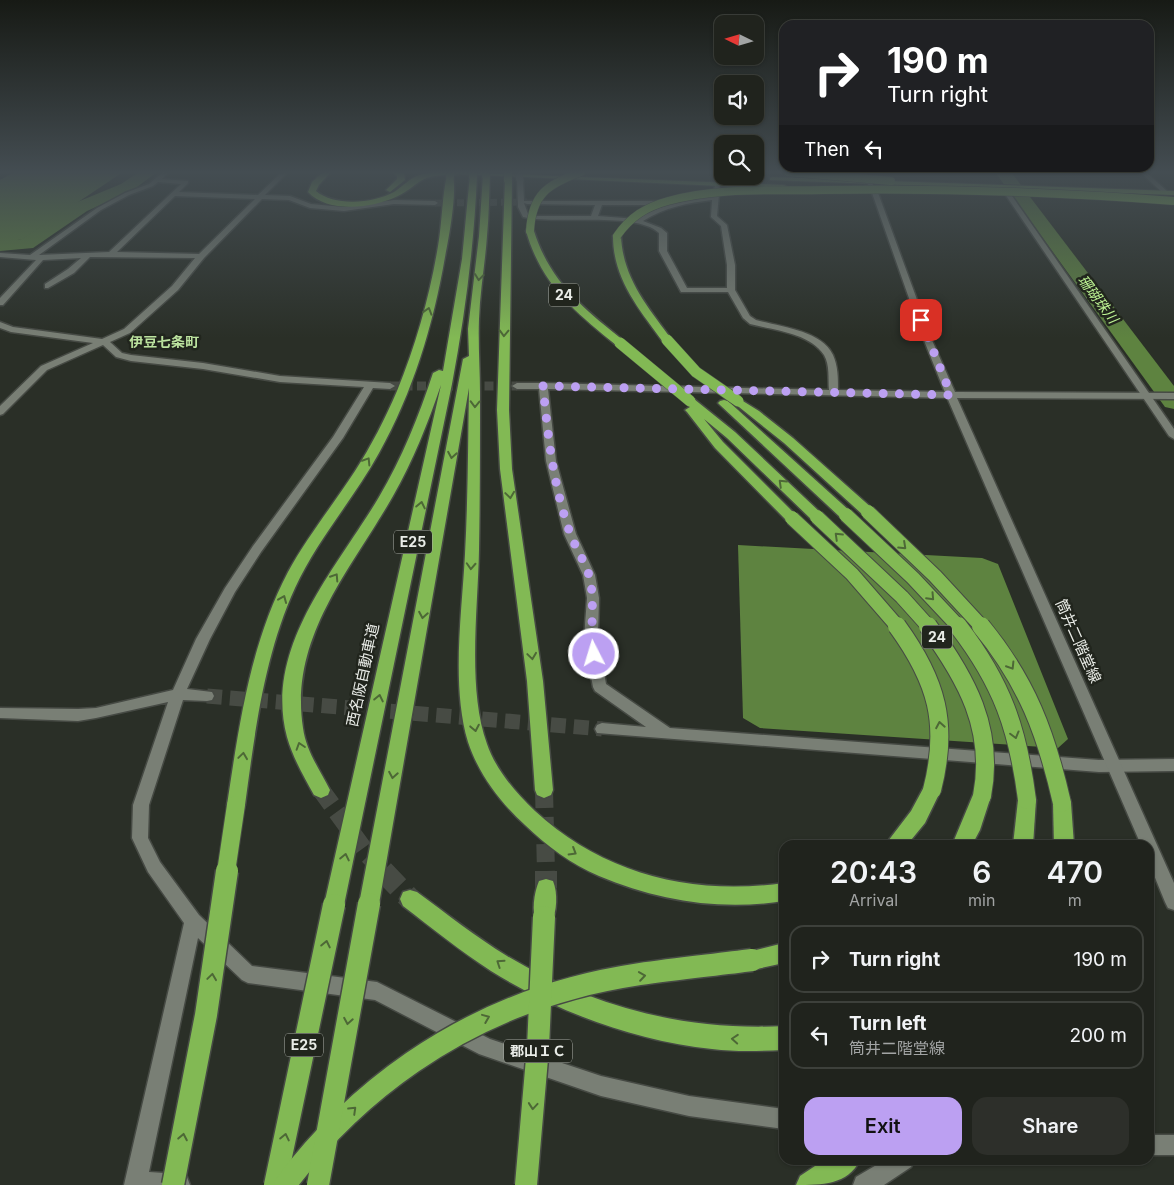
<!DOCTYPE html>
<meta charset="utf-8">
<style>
body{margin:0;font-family:Inter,"Noto Sans JP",sans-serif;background:#2d2f2a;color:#f1f3f6;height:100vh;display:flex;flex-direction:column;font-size:19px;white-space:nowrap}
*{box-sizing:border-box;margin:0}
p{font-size:16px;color:#a2a4a4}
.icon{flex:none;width:28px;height:28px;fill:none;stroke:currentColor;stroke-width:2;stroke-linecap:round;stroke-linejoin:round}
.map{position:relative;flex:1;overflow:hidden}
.drawer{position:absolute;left:779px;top:840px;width:375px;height:325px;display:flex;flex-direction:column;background:#20231d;border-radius:15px;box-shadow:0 1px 4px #0004,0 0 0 1px #3d403b}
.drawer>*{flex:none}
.top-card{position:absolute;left:779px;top:20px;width:375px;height:152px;border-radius:15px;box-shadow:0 1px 4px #0004,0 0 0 1px #3d403b;background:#202124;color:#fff;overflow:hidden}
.needle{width:32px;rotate:275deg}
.fabs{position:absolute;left:714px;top:15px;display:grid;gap:10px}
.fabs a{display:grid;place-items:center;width:50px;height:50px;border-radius:10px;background:#20231d;box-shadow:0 1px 4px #0004,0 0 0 1px #3d403b;font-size:25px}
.pin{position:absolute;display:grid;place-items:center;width:42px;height:42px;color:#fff;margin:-21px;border-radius:10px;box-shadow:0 2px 8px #0006}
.me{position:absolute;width:55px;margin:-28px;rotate:355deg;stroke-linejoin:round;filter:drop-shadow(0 0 4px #0008)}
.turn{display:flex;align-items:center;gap:18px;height:105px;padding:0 25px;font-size:22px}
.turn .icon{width:65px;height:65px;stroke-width:2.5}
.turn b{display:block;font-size:35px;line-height:42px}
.then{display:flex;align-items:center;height:48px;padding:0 25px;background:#0003;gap:10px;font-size:19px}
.eta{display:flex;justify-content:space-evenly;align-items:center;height:85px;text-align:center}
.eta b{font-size:30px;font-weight:600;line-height:35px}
.primary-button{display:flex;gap:10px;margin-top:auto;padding:10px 25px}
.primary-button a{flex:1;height:58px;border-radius:15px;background:#bca0f2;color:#111;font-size:20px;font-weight:600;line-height:58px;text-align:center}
.primary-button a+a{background:#2d2f2a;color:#f1f3f6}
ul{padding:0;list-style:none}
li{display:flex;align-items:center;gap:15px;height:68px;margin:0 10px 8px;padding:0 15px;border:2px solid #3d403b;border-radius:15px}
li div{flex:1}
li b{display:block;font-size:19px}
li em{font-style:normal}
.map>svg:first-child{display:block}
.water{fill:#5e8340}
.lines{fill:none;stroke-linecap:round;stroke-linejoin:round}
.river{fill:#5e8340;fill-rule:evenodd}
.minor-tunnel-far2{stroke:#474b44;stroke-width:7;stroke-dasharray:7 4;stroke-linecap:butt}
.minor-tunnel-far1{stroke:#474b44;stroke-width:9;stroke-dasharray:9 4.5;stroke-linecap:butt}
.minor-tunnel{stroke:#474b44;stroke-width:15;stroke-dasharray:15 8;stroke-linecap:butt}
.motorway-tunnel-far1{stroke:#474b44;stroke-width:18;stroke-dasharray:18 9;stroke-linecap:butt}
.motorway-tunnel{stroke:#474b44;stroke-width:22;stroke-dasharray:22 11;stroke-linecap:butt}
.minor-casing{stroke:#464a44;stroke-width:3}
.secondary-casing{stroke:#464a44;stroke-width:3}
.trunk-casing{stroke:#464a44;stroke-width:2}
.motorway-casing{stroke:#464a44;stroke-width:3}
.minor{fill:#797f75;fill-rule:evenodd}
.secondary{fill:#797f75;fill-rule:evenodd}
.trunk{fill:#80ae5a;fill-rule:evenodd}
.motorway{fill:#82b954;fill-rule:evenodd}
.minor-bridge-casing{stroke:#464a44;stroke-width:8;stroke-linecap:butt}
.motorway-bridge-far4-casing{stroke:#464a44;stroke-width:9;stroke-linecap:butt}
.motorway-bridge-far3-casing{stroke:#464a44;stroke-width:12;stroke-linecap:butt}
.motorway-bridge-far2-casing{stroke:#464a44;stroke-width:16;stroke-linecap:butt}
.motorway-bridge-far1-casing{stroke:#464a44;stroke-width:20;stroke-linecap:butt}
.motorway-bridge-casing{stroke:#464a44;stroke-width:25;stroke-linecap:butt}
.minor-bridge{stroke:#797f75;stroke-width:7}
.motorway-bridge-far4{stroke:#82b954;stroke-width:8}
.motorway-bridge-far3{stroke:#82b954;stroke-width:11}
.motorway-bridge-far2{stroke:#82b954;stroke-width:14}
.motorway-bridge-far1{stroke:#82b954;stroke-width:18}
.motorway-bridge{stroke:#82b954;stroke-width:22}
.oneway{stroke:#4d6836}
.route{stroke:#bca0f2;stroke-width:9;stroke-dasharray:0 16.2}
.labels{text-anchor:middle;stroke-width:5;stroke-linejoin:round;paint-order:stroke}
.shield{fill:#21251d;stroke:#adb0aa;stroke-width:1}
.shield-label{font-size:14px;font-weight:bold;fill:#e9ece7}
.far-water-label{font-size:14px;font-style:italic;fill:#bcf293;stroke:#21251d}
.far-neighbourhood-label{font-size:14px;font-weight:bold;fill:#bce39f;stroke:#21251d}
.street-label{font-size:15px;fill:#e9ece7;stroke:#21251d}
</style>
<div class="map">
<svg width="1174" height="1185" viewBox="0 0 1174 1185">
<rect width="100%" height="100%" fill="#2a2f27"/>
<g class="water">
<path d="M14 172H123L23 239 0 243V180Z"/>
<path d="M738 545 982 558 998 564 1068 739 1058 748 760 728 743 718Z"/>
</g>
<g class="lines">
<g class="river">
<path d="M139 172H157L133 190 87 211 33 248 0 251V241L22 239 75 203 121 184Z"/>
<path d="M995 172H1011L1174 386V409L1165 407Z"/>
</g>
<path class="minor-tunnel-far2" d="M435 203 527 202"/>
<path class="minor-tunnel-far1" d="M390 386H517"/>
<path class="minor-tunnel" d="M207 696 602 729"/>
<g class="motorway-tunnel-far1">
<path d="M321 790 368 855 384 872"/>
<path d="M544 790 546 872"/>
</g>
<g class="motorway-tunnel">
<path d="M383 871 410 899"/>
<path d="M546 871V888"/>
</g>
<g class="minor-casing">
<g id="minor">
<path d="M163 172H169L162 179 188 181V183L179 192 258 195 282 172H288L265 195 290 196 311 204 344 207 394 200 435 201 438 203 435 205 394 204 344 211 310 208 289 200 262 199 204 258 178 290 130 333 110 342 122 353 131 355 203 363 280 376 390 383 395 386 390 389 373 388 343 438 261 552 235 592 210 639 187 689 212 692 214 696 212 700 207 701 183 700 149 805 148 838 160 862 199 915 252 966 377 982 490 1039 601 1076 689 1096 784 1109V1129L689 1116 601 1096 479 1054 375 1000 248 983 242 980 198 938 149 1172 179 1174 187 1177 190 1185H124L184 923 148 872 132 838 133 805 168 702 96 718 78 721 0 718V708L78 709 96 708 173 690 196 639 225 588 253 546 333 437 364 387 280 382 203 369 131 361 116 357 103 345 47 370 3 414 0 415V406L41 366 93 343 11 332 0 328V322L13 327 102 339 124 329 172 286 195 258 90 257 74 273 48 288H45V284L68 269 81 258 43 260 3 305H0V298L36 260 0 257V253L30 255 97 208 125 193 149 184ZM158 182 181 184 109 252 39 255 101 210 129 195 153 186ZM175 196 255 199 199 254 117 252Z"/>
<path d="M718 172H722L724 179H720Z"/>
<path d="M1140 172H1146L1168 192V194H1164Z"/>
<path d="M520 178 523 180 524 201H668L671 203 681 200 713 196 715 185 720 184 717 216 727 225 735 265V290L750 316 756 320C780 327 821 330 833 355 838 366 838 378 838 390L951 392 956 395 951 398 548 389 556 461 576 534 595 575 599 598 598 638 606 684 670 728 1099 760 1174 759V771L1099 772 597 733 595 729 597 725 602 723 646 727 595 691 593 687 584 638 587 598 583 575 564 534 546 461 539 389H517L512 386 517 383H543L829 390C828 379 830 365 824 355 810 333 773 330 750 324L743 318 728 292H681L659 251V233C637 211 555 225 523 217L518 207 517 180ZM712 200 711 217 721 226 727 265V288H687L667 251V233L661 228 643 221C665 207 688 203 712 200ZM524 203 527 204 595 205 591 216H536L528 214ZM602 205H667L647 213 637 219 598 216Z"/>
<path d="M1006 193H1010L1174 429V439L1169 436 1005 194Z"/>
<rect x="1149" y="1135" width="25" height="20"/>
<path d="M885 1160H915L911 1167 884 1185H853L856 1177Z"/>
</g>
</g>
<g class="secondary-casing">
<path id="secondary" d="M866 181H870L877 190 931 338 955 392 1174 393V399L957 398 1174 883V910L1168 908 1165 902 1149 863V845H1141L946 395 923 338 871 190Z"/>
</g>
<g class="trunk-casing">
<g id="trunk">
<path d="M455 172 784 185 788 187 784 189 458 174Z"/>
<path d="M772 177 1174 191V195L770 180V178Z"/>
</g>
</g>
<g class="motorway-casing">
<g id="motorway">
<path d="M323 172H331L319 185 316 191C335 207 374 203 394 192 403 186 410 178 420 175 435 170 452 171 467 172L453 175C457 194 449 237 445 257 433 326 413 392 379 453 353 500 317 540 295 588 264 656 255 732 245 805L243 811 236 813 229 811 227 805C239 726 250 644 288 572 307 537 333 505 355 471 371 446 385 419 397 391 416 345 430 295 438 246 442 224 442 196 447 175 417 176 420 185 398 196 374 208 328 214 308 192L312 182Z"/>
<path d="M392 172 404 173 405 180 390 192 386 190 397 179V176Z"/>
<path d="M470 174 477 176C474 246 465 315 452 384L344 905 341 912 334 915 327 912 324 905 441 385C428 423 413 461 393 496 351 570 289 637 303 728 306 751 320 770 330 790L328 795 321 798 314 795C304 777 293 758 287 737 263 647 337 568 379 497 402 458 419 416 433 373L439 370 443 371 462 259Z"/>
<path d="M483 174 490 176C489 196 489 216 487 236 485 264 480 291 479 319 478 344 480 369 480 393 480 446 480 498 479 550 478 608 467 689 487 744 496 770 515 792 535 811 603 874 692 896 784 883V901C721 911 658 901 599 876 571 864 547 846 525 825 500 802 479 775 468 742 451 686 462 612 465 554 468 499 468 443 469 388L379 904 376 911 369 913 362 911 359 904 463 359 469 356 468 329 479 236Z"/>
<path d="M505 178 512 180 509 410 512 469 543 681 553 790 551 795 544 798 537 795 535 790 527 681 500 469 497 410Z"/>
<path d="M527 229 534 231C550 282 583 308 624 341L625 343 624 345H616C575 312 541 284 526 231Z"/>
<path d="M617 233 621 236C623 279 648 307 672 340L671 342H663C639 309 613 279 613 236Z"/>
<path d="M690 398 694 399 735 432 822 514 824 517 822 520H812L727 438 704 419 723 442 799 518 797 521H787L715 448 687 412 685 410 690 407 684 401Z"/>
<path d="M738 398 759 411 793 438 873 509 875 512 873 515H863L784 443 734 403 732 401 734 399Z"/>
<path d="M724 400 728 401 851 512 853 515 851 518H841L720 405 718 403 720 401Z"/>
<path d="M932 782 939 785 941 790 925 823 907 845H885L911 811 925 785Z"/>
<path d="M982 788 989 790 991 796 980 830 972 845H952L975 790Z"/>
<path d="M1027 792 1034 794 1036 800 1033 845H1013L1018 800 1020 794Z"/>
<path d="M1062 795 1069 797 1071 803 1074 845H1054L1053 803 1055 797Z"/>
<path d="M546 879 553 881C558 893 557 912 551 924L544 927 537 924C531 912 534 893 539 881Z"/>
<path d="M410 890 417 892C447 914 476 937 507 956 592 1007 685 1031 784 1026V1050C760 1051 736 1052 712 1049 635 1041 557 1012 491 971 460 951 432 928 403 906L400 899 403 892Z"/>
<path d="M784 943V963L752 970 744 967 741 960 744 953Z"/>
<path d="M824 1160H860C848 1185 821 1185 796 1185L800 1176Z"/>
</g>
</g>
<use href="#minor" class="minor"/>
<use href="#secondary" class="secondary"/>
<use href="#trunk" class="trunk"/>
<use href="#motorway" class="motorway"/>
<g class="minor-bridge-casing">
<path id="minor-bridge" d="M518 172 520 180"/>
</g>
<g class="motorway-bridge-far4-casing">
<g id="motorway-bridge-far4">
<path d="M473 172V176"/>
<path d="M485 172 486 176"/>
<path d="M508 172V180"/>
<path d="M788 172 891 181"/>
<path d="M450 176 451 172"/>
<path d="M530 231C532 194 548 184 581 172"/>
<path d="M617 236C630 217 646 207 668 201 718 187 772 191 823 190 940 188 1057 192 1174 201"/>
</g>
</g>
<g class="motorway-bridge-far3-casing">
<g id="motorway-bridge-far3">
<path d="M667 340 696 372 738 401"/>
<path d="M620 343 690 401"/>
</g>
</g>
<g class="motorway-bridge-far2-casing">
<g id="motorway-bridge-far2">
<path d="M868 512 935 576 982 627"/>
<path d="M846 515 913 578 959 627"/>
<path d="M817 517 902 597 929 627"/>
<path d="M792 518 852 574 898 627"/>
</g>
</g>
<g class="motorway-bridge-far1-casing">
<g id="motorway-bridge-far1">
<path d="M897 626C937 681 949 724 932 790"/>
<path d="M928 626C966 678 995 729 982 796"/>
<path d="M958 626C1002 683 1018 729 1027 800"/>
<path d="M981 626C1027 682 1046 733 1062 803"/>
<path d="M226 872 236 805"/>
</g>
</g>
<g class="motorway-bridge-casing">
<g id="motorway-bridge">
<path d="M173 1185 206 1015 227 871"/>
<path d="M275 1185 334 905"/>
<path d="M285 1185C357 1089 457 1019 573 988 631 972 692 968 752 960"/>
<path d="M318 1185 369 904"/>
<path d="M526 1185 538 1047 544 917"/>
</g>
</g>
<use href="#minor-bridge" class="minor-bridge"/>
<use href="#motorway-bridge-far4" class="motorway-bridge-far4"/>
<use href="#motorway-bridge-far3" class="motorway-bridge-far3"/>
<use href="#motorway-bridge-far2" class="motorway-bridge-far2"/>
<use href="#motorway-bridge-far1" class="motorway-bridge-far1"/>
<use href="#motorway-bridge" class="motorway-bridge"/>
</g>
<defs><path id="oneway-chevron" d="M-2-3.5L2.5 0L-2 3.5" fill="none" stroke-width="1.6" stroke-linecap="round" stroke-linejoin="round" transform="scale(1.25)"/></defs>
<g class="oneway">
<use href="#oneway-chevron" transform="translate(479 277) rotate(97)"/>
<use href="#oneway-chevron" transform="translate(428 311) rotate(-73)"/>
<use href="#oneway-chevron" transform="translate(504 333) rotate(92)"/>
<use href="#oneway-chevron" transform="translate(475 404) rotate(91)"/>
<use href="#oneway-chevron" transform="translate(452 455) rotate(100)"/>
<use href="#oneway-chevron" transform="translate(367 461) rotate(-58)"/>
<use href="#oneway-chevron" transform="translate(782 483) rotate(-136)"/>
<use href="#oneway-chevron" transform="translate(510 495) rotate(82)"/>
<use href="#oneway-chevron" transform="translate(421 505) rotate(-78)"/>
<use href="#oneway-chevron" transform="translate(838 536) rotate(-136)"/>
<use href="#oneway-chevron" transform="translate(903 546) rotate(43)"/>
<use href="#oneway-chevron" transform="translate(471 566) rotate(93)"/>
<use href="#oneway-chevron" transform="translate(335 577) rotate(-57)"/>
<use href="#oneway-chevron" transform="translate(931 597) rotate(47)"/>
<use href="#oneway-chevron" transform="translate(283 599) rotate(-67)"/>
<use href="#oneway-chevron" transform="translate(423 615) rotate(100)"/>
<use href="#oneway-chevron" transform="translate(532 656) rotate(82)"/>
<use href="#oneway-chevron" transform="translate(1011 666) rotate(58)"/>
<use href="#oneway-chevron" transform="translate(379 698) rotate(-78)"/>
<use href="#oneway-chevron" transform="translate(940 725) rotate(-100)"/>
<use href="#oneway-chevron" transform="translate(475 728) rotate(79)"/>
<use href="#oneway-chevron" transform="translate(1015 735) rotate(75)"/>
<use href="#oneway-chevron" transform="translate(300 746) rotate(-108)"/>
<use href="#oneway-chevron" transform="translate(243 756) rotate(-82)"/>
<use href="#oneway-chevron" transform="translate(393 775) rotate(100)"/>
<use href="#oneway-chevron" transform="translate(573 852) rotate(31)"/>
<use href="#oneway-chevron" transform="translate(345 857) rotate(-78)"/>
<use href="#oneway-chevron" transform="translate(326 944) rotate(-78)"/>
<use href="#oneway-chevron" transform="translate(500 963) rotate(-146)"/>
<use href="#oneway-chevron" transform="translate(642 976) rotate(-8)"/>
<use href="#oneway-chevron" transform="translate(212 977) rotate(-82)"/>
<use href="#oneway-chevron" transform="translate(486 1018) rotate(-22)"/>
<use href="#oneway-chevron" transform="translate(348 1021) rotate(100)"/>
<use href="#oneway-chevron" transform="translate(735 1039) rotate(-176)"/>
<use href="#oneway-chevron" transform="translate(533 1106) rotate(95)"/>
<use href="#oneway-chevron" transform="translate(353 1110) rotate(-44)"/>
<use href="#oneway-chevron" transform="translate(183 1137) rotate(-79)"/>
<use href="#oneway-chevron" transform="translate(285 1137) rotate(-78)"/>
</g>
<linearGradient id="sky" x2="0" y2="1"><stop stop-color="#171a15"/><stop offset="0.51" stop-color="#444d52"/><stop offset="1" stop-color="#444d52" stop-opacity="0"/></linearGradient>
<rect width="1174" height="338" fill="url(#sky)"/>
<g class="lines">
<path class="route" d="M594 654C589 628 596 601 589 575 584 560 575 547 570 533 553 485 548 436 543 386L951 395 921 320"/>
</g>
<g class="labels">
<g class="shield">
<rect x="549" y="283.5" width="30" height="23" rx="4"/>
<rect x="394" y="530.5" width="38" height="23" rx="4"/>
<rect x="922" y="625.5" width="30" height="23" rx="4"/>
<rect x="285" y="1033.5" width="38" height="23" rx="4"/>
<rect x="504" y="1039.5" width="68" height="23" rx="4"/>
</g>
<g class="shield-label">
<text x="564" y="300">24</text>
<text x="413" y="547">E25</text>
<text x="937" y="642">24</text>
<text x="304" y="1050">E25</text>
<text x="538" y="1056">郡山ＩＣ</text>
</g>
<g class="far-water-label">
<text transform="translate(1098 299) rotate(53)" y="5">珊瑚珠川</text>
</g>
<g class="far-neighbourhood-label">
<text x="164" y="347">伊豆七条町</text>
</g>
<g class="street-label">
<text transform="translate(1078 641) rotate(66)" y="5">筒井二階堂線</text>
<text transform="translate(363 675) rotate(-78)" y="5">西名阪自動車道</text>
</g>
</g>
</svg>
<div class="fabs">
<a><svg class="needle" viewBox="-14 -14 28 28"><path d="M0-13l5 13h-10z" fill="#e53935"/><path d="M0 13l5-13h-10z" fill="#a2a4a4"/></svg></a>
<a><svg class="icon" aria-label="sound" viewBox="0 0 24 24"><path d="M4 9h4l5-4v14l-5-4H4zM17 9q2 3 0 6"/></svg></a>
<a><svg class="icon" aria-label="search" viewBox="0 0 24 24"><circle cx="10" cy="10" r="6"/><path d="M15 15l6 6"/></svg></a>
</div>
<div class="pin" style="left:921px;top:320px;background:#d93025"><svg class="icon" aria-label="arrive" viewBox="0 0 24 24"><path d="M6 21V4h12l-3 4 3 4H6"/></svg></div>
<svg class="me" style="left:594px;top:654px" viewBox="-20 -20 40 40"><circle r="17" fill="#bca0f2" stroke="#fff" stroke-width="3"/><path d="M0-11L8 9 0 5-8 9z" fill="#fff"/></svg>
<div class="top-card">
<div class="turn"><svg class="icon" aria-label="right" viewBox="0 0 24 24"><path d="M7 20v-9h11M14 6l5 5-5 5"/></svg><div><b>190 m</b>Turn right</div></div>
<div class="then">Then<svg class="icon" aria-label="left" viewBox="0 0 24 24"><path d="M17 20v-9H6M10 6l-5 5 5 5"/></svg></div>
</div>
<section class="drawer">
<div class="eta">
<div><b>20:43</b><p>Arrival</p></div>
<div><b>6</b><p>min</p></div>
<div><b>470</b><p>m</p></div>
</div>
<ul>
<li><svg class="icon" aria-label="right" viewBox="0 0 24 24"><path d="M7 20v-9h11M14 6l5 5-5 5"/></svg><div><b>Turn right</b></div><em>190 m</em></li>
<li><svg class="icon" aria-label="left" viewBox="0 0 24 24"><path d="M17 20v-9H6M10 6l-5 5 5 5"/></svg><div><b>Turn left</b><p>筒井二階堂線</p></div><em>200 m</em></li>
</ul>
<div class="primary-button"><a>Exit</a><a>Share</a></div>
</section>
</div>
